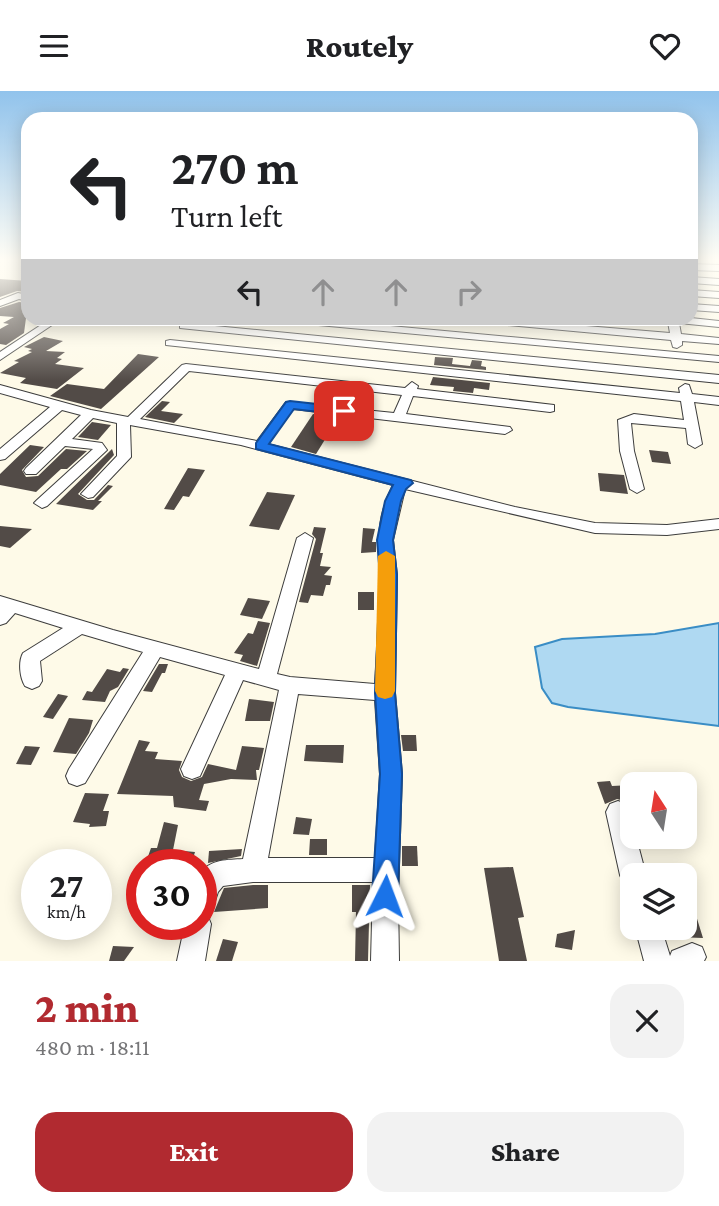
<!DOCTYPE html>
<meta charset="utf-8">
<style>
body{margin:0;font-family:"Crimson Pro",serif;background:#f2f2f2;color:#202124;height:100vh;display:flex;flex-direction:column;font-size:26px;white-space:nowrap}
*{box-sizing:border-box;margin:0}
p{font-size:23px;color:#757577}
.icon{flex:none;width:38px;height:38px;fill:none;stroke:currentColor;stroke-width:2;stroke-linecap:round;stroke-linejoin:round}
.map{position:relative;height:870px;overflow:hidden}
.drawer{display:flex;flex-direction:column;background:#fff;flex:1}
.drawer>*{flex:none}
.hud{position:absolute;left:21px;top:21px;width:677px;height:214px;border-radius:21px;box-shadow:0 4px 18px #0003;background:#fff;color:#202124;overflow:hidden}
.needle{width:46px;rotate:348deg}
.tools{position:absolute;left:620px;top:681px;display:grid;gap:14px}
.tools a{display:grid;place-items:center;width:77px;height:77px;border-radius:14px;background:#fff;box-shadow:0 4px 18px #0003;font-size:35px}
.speed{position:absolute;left:21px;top:758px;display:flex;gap:14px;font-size:35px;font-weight:700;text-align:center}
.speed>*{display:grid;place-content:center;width:91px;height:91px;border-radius:50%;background:#fff;box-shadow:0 4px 18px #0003;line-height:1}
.speed small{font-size:18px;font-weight:400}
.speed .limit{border:10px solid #d22;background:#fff;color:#111}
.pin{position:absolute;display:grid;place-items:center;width:60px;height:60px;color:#fff;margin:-30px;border-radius:14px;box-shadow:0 4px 10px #0006}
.me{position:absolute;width:77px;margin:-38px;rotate:3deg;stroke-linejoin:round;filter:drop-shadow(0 0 5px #0008)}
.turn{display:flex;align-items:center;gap:24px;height:147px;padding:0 35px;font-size:32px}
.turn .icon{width:91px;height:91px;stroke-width:2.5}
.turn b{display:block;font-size:49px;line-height:60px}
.lanes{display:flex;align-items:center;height:66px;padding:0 35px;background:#0003;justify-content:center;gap:35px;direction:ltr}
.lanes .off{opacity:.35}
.round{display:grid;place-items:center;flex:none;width:74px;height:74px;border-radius:21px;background:#f2f2f2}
.summary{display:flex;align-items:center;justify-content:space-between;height:119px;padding:0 35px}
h1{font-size:42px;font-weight:800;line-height:52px;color:#b12a30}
.cta{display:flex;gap:14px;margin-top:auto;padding:14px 35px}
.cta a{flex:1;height:80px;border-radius:21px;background:#b12a30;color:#fff;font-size:28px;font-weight:800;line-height:80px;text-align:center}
.cta a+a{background:#f2f2f2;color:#202124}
header{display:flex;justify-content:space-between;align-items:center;height:91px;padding:0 35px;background:#fff;font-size:32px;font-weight:800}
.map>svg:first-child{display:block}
.water{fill:#afd9f2;stroke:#3a8dc5;stroke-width:2}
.building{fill:#524b47}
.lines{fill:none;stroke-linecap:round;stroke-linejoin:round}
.minor-casing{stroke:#3d3d3d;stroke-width:2}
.minor{fill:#fff;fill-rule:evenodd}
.route{fill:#1a73e8;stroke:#114b97;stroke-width:2}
.slow{fill:#f59e0b}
</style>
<header><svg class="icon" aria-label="menu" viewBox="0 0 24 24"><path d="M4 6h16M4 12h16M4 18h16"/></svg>Routely<svg class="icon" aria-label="heart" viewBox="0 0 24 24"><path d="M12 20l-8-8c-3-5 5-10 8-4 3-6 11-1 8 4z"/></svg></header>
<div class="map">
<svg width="719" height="870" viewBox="0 0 719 870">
<rect width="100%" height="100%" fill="#fefae8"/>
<path class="water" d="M719 532V635L568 616 552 612 542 597 535 556 562 548 655 543Z"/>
<g class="building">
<path d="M0 188 28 190V201L17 200 0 206Z"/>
<path d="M19 211 28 212 24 242 6 254 0 253V238L9 233 3 232 14 226 0 225V217Z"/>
<path d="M44 246 63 250 46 260 65 261 57 267 62 268 55 273 84 277 57 298 20 292 26 287 0 282 19 271 14 270 32 261 28 260 32 258 24 256Z"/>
<path d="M138 263 159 266 101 318 50 305 67 293 104 298Z"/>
<path d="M435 266 453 267 452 273 470 275 472 269 482 270 481 275 486 276V279L434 274Z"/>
<path d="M433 286 490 292 489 299 474 297 473 302 453 300 454 296 430 294Z"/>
<path d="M162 310 170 311 161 320 183 323 174 332 145 326Z"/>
<path d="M313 323 339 326 316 363 291 356Z"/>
<path d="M92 331 111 334 98 349 78 346Z"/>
<path d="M30 354 44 356 22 379 26 386 38 385 66 358 87 360 67 378H61L36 401 0 394V383Z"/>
<path d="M112 358 114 364 78 403 87 409H94L108 394 113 395 98 410H102L93 419 56 413Z"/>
<path d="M649 359 668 361 671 373 652 371Z"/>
<path d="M188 377 205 379 189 406 183 405 174 419 164 418Z"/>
<path d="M598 382 624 384 628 403 600 400Z"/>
<path d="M267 401 295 404 279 439 249 435Z"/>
<path d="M0 435 32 438 10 457 0 455Z"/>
<path d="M314 436 326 437 320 462H323L320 475 331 476 324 484 332 485 330 494H326L323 505 311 504 308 512 299 511 316 448 312 443Z"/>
<path d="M363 437 375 438 372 451H376V461L361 462Z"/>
<rect x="358" y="501" width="16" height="18"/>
<path d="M248 507 270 510 262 528 240 524Z"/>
<path d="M258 530 270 532 257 575 240 570 243 564 234 562 248 542 253 543Z"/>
<path d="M159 573H168L165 582H162L152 601 143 600Z"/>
<path d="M123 577 129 578 118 596 110 600 105 611 82 609 87 600 92 601 107 578 120 581Z"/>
<path d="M58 603 68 605 53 628 43 626Z"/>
<path d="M249 608 274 611 270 630H245Z"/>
<path d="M69 627 93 629 89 642 76 663 53 661Z"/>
<path d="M401 644H416L417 660H403Z"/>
<path d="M139 649 150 651 145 660 158 661 155 668 182 670 179 679 182 686 191 690 202 686 208 673 236 679 242 655 264 657 259 679H256L257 689 231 688 204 693 199 709 209 710 206 720 174 716 173 705 117 703Z"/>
<path d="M306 654H344L343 672 304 670Z"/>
<path d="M25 655 40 656 31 674 16 673Z"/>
<path d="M610 690 612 695 632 694V712L617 708 605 713 597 691Z"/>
<path d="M85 702 109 703 103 720H109L106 735 89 736 90 733 73 731Z"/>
<path d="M296 726 312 728 309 744 293 743Z"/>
<path d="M164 731 178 734 173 759 195 761 191 774H145L151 757H157Z"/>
<path d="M310 748H327V764H309Z"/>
<path d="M402 755H417L418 775H402Z"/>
<path d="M242 758 241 765 208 772 209 760Z"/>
<path d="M513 776 524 826 518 827 527 870H499L484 777Z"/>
<path d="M253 794H268V817L214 821 224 797Z"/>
<path d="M352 794H370L368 870H355L356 821H352Z"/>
<path d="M684 818H694L703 847 676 846 673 836H684Z"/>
<path d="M575 839 572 859 555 856 557 843Z"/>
<path d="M223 848 238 851 232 870H216Z"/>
<path d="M113 855 134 856 124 870H109Z"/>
</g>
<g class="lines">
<g class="minor-casing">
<g id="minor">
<path d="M691 173 719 174V180L691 179Z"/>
<path d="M691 186 719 188V194L691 192Z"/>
<path d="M691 199 719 201V207L691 205Z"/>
<path d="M18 202 28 204V210L19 208 0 215V209Z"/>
<path d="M691 213 719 215V221L691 219Z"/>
<path d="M691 227 719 230V236L679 232 681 243 719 247V253L682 250V254L677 257 673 256 671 249 474 231 469 228H503L670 242 668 231 656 230 655 228Z"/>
<path d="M50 228H61L0 269V261Z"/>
<path d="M281 228H314L719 265V271L286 231Z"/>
<path d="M184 232 719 284V292L180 237V233Z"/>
<path d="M170 249 680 302 679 297 685 293 689 294 692 303 719 306V314L694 311 702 353 695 357 688 353 686 337 631 332 634 360 644 398 637 402 630 398 620 360 618 329 634 323 684 329 681 310 166 254V250Z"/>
<path d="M186 273 405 297 412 291 418 295 417 298 554 314V320L550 321 413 305 406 323 510 336 512 339 505 343 293 318 268 353 515 416 595 432 667 434 719 428V438L667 444 595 442 405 398 393 449 397 484 395 602 402 683 398 805 399 870H371L373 791H253L223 795 218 801 209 828 211 833 205 870H177L185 833H201V781C212 768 227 769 243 768L279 599 243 589 200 685 192 688 184 685 181 678 225 584 160 566 85 692 77 695 69 692 66 685 69 678 143 561 82 543 40 570 42 590 39 595 32 598 25 595C20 587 18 571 23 562L63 537 15 522 6 532 0 534V505L113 539 259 578 297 447 305 442 313 447 277 583 290 586 375 593C377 557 380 520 379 484 379 449 376 427 393 394L241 354 130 334 131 366 93 406 88 407 81 403 117 365V332L93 327 72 348 102 352 107 359 47 415 42 417 34 412 37 409 93 358 65 355 36 383H26L24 380 26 377 81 324 62 319 5 368 0 369V358L50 316 0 302V294L91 319 128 326 182 274ZM189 280 402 304 394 322 286 311 257 350 140 328ZM298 603 375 609 380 683 375 767H268Z"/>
<path d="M618 710 626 713 632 729V746H636L646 784H632V796L624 793 620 784 606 721 610 713Z"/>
<path d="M635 836H661L670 865 672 860 692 852 702 856 706 866 704 870H644Z"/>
</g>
</g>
<use href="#minor" class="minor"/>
</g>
<linearGradient id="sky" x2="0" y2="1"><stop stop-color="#91c3ec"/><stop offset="0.58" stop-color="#fffdf5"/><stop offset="1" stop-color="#fffdf5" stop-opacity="0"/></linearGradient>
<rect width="719" height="290" fill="url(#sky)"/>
<path class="route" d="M290 310 344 316 351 320 344 324 294 318 269 353 411 389 413 392 406 398 401 410 393 449 397 484 395 602 402 683 398 805 394 814 385 818 375 814 372 805 380 683 375 602 380 484 377 449 385 410 393 394 256 358V352L286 311Z"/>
<path class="slow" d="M386 460 395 465V600L392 606 385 608 378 606 375 600 378 465Z"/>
</svg>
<div class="tools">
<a><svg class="needle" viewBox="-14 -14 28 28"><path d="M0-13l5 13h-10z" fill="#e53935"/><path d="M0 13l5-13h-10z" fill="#757577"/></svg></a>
<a><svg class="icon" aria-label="layers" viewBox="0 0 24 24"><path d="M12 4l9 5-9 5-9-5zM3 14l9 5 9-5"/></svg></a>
</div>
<div class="speed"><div>27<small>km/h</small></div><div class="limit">30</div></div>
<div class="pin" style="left:344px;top:320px;background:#d93025"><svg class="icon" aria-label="arrive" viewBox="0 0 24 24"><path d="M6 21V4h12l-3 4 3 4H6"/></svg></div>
<svg class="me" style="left:385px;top:805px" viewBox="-20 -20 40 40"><path d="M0-17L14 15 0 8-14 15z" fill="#1a73e8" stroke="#fff" stroke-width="4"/></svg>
<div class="hud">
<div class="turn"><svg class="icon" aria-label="left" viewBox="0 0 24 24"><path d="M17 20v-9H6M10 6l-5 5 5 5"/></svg><div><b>270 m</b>Turn left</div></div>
<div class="lanes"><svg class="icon" aria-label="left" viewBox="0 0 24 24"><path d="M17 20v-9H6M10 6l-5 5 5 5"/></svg><svg class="icon off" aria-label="ahead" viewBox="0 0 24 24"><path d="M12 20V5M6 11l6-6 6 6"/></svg><svg class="icon off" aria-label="ahead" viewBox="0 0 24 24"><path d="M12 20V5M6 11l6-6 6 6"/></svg><svg class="icon off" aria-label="right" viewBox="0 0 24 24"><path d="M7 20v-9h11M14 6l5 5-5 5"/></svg></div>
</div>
</div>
<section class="drawer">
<div class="summary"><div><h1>2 min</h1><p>480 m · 18:11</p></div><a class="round"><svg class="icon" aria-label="close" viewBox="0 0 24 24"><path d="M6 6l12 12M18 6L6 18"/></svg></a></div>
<div class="cta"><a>Exit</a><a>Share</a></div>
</section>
